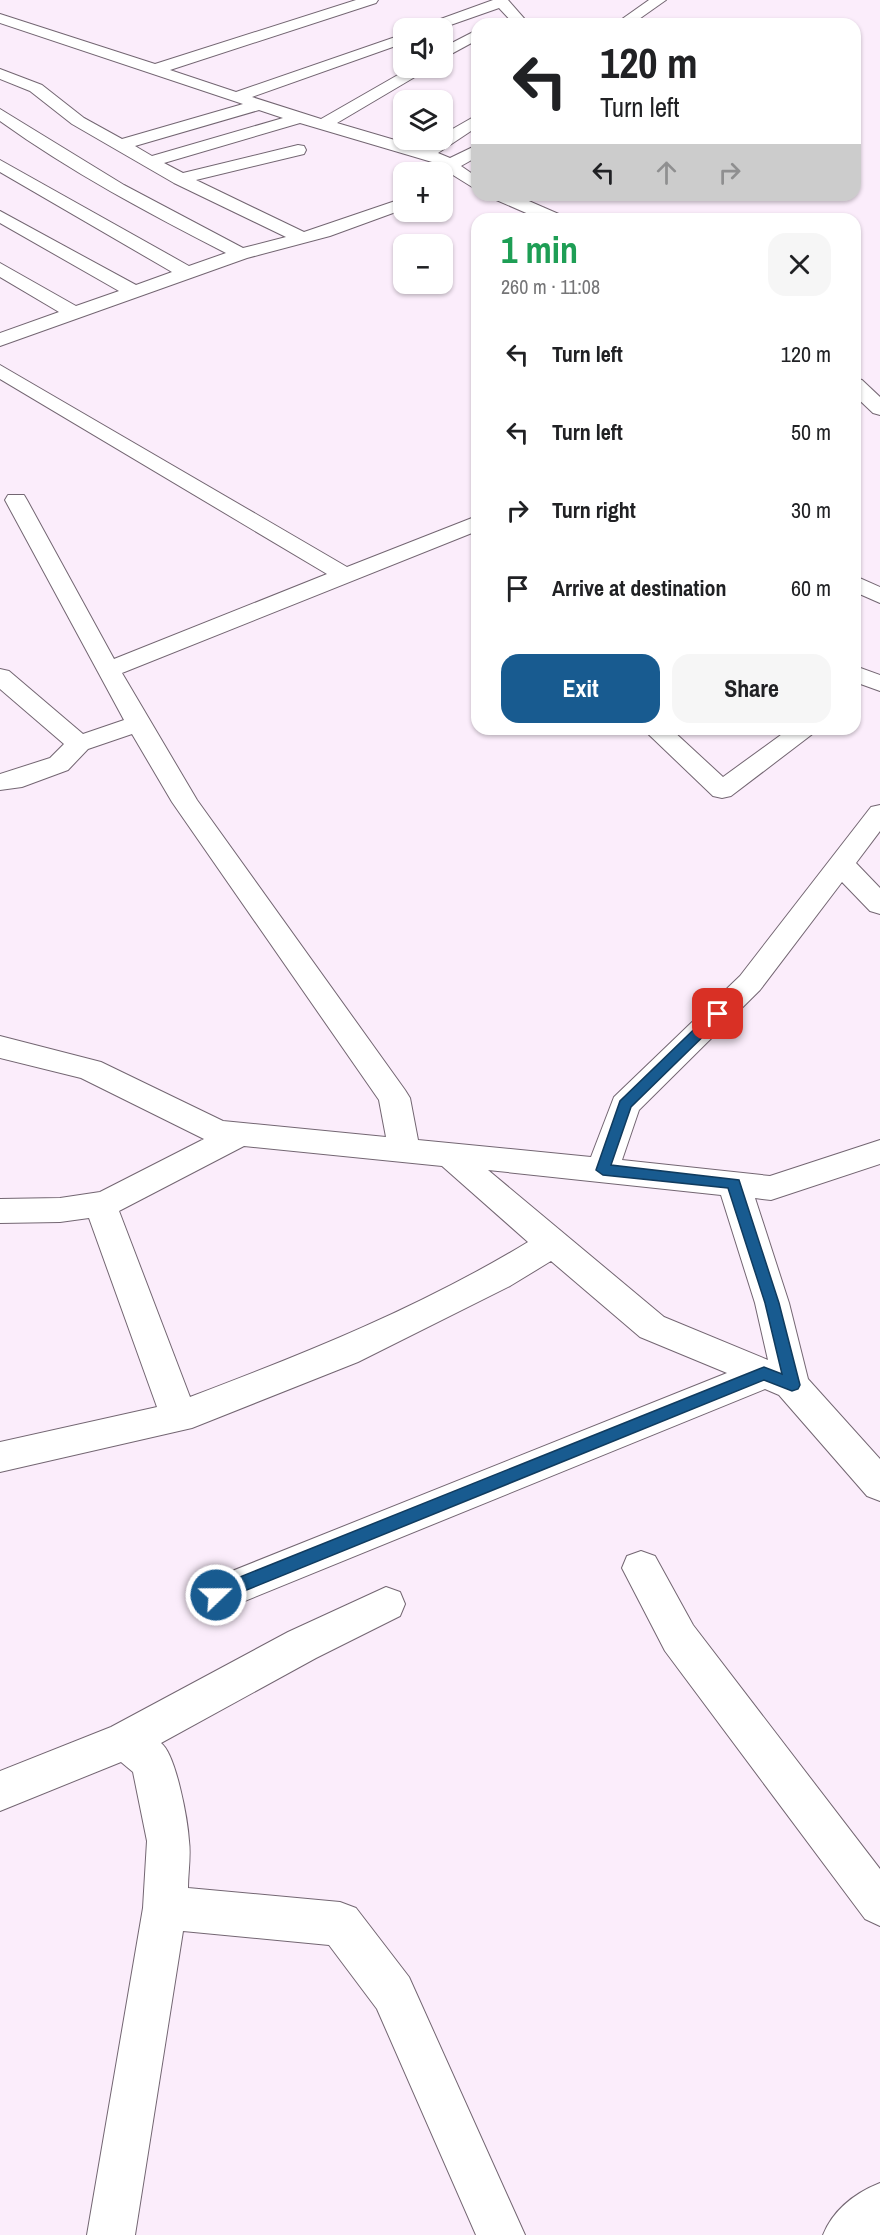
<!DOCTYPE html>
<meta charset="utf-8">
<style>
body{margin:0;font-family:"Archivo Narrow",sans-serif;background:#f6f6f6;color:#202124;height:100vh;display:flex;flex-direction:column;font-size:22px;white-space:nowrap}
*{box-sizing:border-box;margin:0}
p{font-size:20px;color:#757577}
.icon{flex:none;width:33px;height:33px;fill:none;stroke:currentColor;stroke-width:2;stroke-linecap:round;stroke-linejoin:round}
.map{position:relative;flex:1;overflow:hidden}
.drawer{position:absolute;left:471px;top:213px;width:390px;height:522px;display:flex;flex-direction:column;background:#fff;border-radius:18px;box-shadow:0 2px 4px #0004}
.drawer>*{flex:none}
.top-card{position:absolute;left:471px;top:18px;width:390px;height:183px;border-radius:18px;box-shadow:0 2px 4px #0004;background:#fff;color:#202124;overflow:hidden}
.controls{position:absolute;left:393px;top:18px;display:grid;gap:12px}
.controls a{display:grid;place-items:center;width:60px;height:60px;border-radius:12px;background:#fff;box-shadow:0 2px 4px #0004;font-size:30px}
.pin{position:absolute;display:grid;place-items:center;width:51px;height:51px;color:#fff;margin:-26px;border-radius:12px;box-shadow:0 3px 9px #0006}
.me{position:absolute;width:66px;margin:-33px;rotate:68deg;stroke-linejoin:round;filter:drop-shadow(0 0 4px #0008)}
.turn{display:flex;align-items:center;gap:21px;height:126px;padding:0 30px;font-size:27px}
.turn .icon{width:78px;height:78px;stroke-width:2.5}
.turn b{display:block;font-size:42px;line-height:51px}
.lanes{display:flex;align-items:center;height:57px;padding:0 30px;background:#0003;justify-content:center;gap:30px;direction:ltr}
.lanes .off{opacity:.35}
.round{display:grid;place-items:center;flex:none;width:63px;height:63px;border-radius:18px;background:#f6f6f6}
.head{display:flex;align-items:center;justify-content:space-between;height:102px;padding:0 30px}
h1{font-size:36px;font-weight:700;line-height:45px;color:#1e9e55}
.action{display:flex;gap:12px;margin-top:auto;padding:12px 30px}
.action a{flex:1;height:69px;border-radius:18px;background:#185b90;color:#fff;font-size:24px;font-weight:700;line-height:69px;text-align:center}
.action a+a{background:#f6f6f6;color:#202124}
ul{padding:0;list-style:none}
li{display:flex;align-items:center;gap:18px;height:78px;padding:0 30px}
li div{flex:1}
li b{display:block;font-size:22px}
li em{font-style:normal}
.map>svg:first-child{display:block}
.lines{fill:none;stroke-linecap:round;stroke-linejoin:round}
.minor-casing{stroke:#736672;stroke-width:2}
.minor{fill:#fff;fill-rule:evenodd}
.route{fill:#185b90;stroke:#103b5e;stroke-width:1.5}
</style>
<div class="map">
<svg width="880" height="2235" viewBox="0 0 880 2235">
<rect width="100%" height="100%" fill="#fbedfb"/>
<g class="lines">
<g class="minor-casing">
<g id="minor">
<path d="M356 0H378L376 3 170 70 236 92 404 34V43L252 97 321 119 410 68H427L425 71 337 123 422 148 436 140H442V135L477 115V127L438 153 450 158 477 145V157L461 166 477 177V190L432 162 300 123 164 163 183 173 298 145 304 146 306 150 304 154 196 180 304 232 404 198V209L330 236 247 258 0 346V333L59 312 0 277V263L76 306 119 291 0 223V211L136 285 172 272 0 172V160L189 266 226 253C148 213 71 172 0 121V109L124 185 243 248 286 237 174 183 72 124 30 91 0 79V69L42 85 84 118 122 139 243 104 0 23V14L155 64ZM259 110 283 118 152 156 135 146Z"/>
<path d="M493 0H508L529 24H514L499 8 442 28H422L424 25Z"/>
<path d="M649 0H666L632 24H615Z"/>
<path d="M477 30V40L442 59V48Z"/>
<path d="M491 195H515L561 215 564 219H540L494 199Z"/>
<path d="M0 365 347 567 477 516V531L122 673 197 800 405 1090 410 1098 418 1140 591 1157 614 1097 740 976 871 807 880 805V831L856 863 880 888V914L870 911 842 882 760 990 639 1110 622 1160 770 1176 880 1140V1164L771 1200 755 1198 789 1303 808 1379 880 1459V1501L867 1496 779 1395 765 1389 230 1607 216 1612 202 1607 197 1595 202 1583 727 1373 640 1337 551 1261 510 1286 358 1362 192 1428 0 1472V1442L157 1407 89 1218 60 1222 0 1223V1199L60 1198 100 1192 204 1139 81 1078 0 1058V1036L101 1062 223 1121 386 1137 379 1100 172 802 132 734 88 749 68 770 22 787 0 790V774L50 758 64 744 0 689V669L9 671 83 734 124 720 5 500 8 495H24L27 500 114 659 327 574 0 379ZM244 1146 442 1166 528 1242C421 1307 306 1353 190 1397L119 1211ZM488 1170 721 1195 755 1303 768 1360 664 1317Z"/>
<path d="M855 378 862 380 880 397V415L873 413 855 396Z"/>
<path d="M855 576 880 587V603L855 592Z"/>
<path d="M855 666 880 675V691L855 682Z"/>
<path d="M643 729H671L723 777 789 729H819L731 796 722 798 713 796Z"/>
<path d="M641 1551 655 1556 693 1625 880 1869V1926L865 1919 665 1651 622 1568 627 1556Z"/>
<path d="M386 1587 400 1592 405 1604 400 1616 316 1658 161 1743C176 1754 188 1821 189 1841 191 1856 188 1873 188 1888L340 1902 356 1908 409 1977 525 2235H476L377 2009 329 1945 183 1931 135 2235H87L143 1908 147 1841 133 1772 121 1762 0 1811V1771L111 1727 288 1632Z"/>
<path d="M880 2183V2235H823C833 2210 855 2193 880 2183Z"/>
</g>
</g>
<use href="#minor" class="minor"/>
</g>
<path class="route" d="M718 1009 725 1014 723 1017 631 1107 611 1165 739 1180 779 1303 800 1385 798 1389 792 1391 764 1380 222 1600 216 1602 210 1600 208 1595 210 1589 759 1369 764 1367 782 1374 765 1303 728 1188 603 1175 596 1170 620 1101 714 1010Z"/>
</svg>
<div class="controls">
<a><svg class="icon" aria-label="sound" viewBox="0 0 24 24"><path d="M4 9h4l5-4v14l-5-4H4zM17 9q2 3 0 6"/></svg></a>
<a><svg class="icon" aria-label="layers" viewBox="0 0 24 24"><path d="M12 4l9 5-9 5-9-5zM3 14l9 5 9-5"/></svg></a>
<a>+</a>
<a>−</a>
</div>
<div class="pin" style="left:718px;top:1014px;background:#d93025"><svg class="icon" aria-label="arrive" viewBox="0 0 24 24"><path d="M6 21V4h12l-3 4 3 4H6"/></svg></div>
<svg class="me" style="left:216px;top:1595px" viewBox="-20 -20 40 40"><circle r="17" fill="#185b90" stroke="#fff" stroke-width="3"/><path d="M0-11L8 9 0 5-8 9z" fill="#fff"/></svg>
<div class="top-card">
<div class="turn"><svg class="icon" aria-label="left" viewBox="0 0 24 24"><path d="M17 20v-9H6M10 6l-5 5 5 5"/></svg><div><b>120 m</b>Turn left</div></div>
<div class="lanes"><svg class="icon" aria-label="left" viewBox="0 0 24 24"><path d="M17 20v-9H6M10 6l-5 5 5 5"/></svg><svg class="icon off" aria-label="ahead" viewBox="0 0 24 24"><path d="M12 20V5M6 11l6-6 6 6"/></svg><svg class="icon off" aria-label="right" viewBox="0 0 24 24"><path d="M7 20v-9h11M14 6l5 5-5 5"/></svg></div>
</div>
<section class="drawer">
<div class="head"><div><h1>1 min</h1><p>260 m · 11:08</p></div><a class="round"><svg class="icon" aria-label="close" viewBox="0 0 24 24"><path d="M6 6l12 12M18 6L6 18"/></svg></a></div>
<ul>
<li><svg class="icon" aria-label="left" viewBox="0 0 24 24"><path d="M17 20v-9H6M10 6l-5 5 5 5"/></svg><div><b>Turn left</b></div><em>120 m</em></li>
<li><svg class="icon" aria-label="left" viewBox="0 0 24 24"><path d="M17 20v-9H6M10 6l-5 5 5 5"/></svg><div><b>Turn left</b></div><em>50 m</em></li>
<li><svg class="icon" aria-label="right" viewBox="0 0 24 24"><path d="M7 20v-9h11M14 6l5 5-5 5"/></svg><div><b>Turn right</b></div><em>30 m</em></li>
<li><svg class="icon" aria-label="arrive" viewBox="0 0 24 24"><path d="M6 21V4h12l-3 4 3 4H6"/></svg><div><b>Arrive at destination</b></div><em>60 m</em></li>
</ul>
<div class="action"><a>Exit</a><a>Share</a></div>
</section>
</div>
